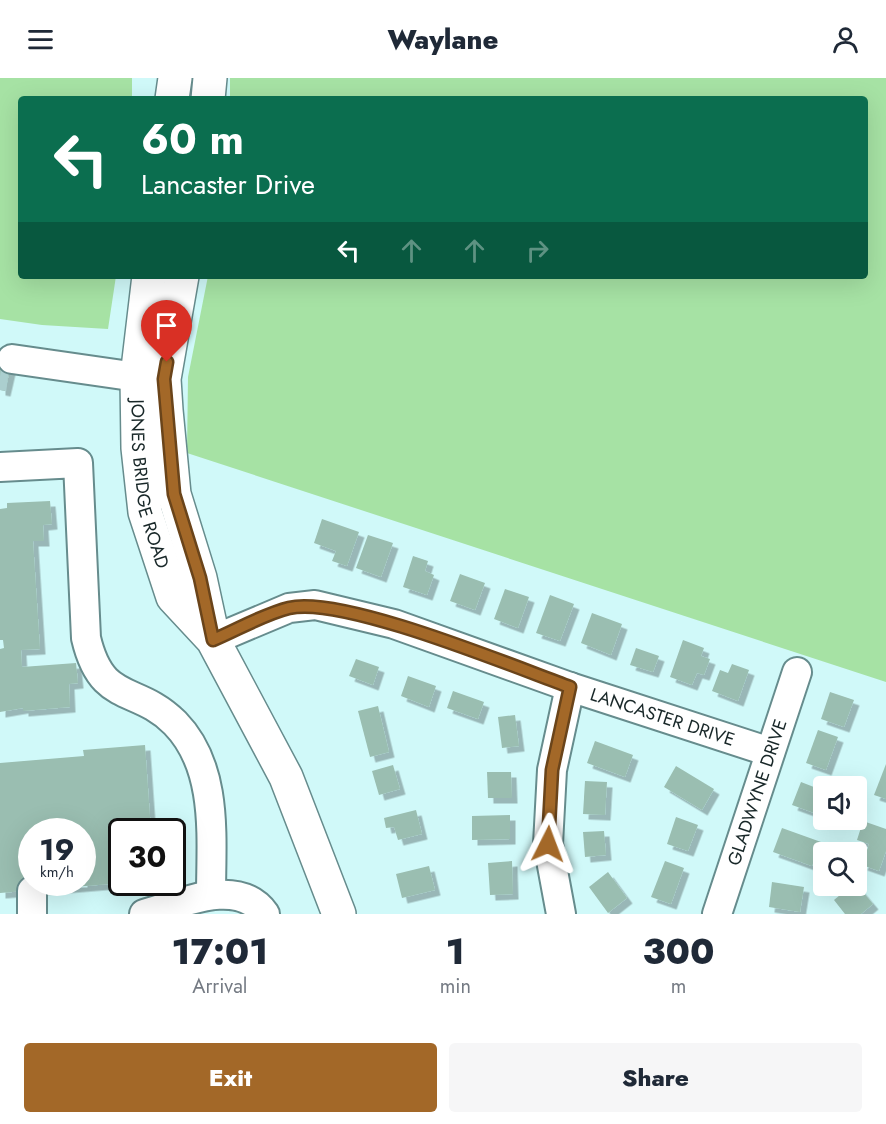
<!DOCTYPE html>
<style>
body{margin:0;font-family:Jost,sans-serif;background:#f6f6f7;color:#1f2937;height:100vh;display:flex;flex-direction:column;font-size:22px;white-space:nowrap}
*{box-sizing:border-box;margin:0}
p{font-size:20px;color:#747a83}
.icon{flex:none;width:33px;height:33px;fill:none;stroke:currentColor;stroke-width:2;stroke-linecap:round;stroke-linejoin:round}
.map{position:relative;height:836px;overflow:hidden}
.drawer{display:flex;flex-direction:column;background:#fff;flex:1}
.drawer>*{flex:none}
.guide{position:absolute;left:18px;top:18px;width:850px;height:183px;border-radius:6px;box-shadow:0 6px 24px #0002;background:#0b6e4f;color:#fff;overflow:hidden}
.buttons{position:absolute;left:813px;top:698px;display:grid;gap:12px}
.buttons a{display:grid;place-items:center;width:54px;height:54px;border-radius:6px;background:#fff;box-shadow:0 6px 24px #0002;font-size:30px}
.speed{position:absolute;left:18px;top:740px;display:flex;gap:12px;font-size:30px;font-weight:700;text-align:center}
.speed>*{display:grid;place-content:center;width:78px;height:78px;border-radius:50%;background:#fff;box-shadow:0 6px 24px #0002;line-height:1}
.speed small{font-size:15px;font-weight:400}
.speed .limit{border:3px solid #111;border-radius:9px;background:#fff;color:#111}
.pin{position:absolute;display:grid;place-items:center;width:51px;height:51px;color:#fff;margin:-62px -26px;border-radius:50% 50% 50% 0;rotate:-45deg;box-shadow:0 0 6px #0007}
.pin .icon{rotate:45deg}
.me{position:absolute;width:66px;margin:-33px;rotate:3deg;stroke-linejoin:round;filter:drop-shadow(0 0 4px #0008)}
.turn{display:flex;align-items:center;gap:21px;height:126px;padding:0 24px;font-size:27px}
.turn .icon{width:78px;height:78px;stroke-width:2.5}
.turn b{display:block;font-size:42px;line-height:51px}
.lanes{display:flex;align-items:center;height:57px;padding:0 24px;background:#0003;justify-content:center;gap:30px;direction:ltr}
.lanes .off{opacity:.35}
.eta{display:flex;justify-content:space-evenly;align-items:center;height:102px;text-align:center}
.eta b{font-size:36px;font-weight:800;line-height:42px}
.button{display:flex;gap:12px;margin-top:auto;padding:12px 24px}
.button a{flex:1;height:69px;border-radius:6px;background:#a36828;color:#fff;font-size:24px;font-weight:800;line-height:69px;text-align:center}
.button a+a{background:#f6f6f7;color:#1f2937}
header{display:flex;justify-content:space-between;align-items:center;height:78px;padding:0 24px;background:#fff;font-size:27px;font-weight:800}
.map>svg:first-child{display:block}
.green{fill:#a6e2a4}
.building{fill:#9abeb1;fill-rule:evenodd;filter:url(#shadow)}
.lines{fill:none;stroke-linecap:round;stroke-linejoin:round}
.minor-tunnel{stroke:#abcfcf;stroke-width:28;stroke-dasharray:28 14;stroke-linecap:butt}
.minor-casing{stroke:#668c8d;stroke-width:32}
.major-casing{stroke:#668c8d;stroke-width:36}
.minor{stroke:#fff;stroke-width:28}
.major{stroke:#fff;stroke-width:33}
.route-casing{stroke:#6a441a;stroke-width:15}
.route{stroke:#a36828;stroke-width:10}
.labels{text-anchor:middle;stroke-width:5;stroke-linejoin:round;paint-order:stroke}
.street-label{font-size:18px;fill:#182728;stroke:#fff}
</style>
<header><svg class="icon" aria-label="menu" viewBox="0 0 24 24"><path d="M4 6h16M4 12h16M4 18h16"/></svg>Waylane<svg class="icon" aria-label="person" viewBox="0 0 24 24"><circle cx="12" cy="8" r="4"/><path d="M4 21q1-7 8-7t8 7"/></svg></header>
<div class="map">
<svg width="886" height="836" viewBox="0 0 886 836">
<defs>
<filter id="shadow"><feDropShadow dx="5.5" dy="5.5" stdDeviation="0" flood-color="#0004"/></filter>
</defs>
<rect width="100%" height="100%" fill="#d0f9f9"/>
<g class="green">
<path d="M0 0H132V21H21V198H116L108 251 42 247 0 241Z"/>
<path d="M230 0H886V604L187 375 188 299 208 198H866V21H230Z"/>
</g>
<g class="building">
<path d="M0 271 14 274 5 313 0 312Z"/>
<path d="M50 423 52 446 43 447 44 463H33L40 571 21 572 22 589 76 585 78 605 69 606 70 629 23 633V630L0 634V571L4 570 3 562H0V431L7 430V425Z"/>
<path d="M322 441 359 454 347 488 332 483 336 473 314 465Z"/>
<path d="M368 457 393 465 381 499 356 490Z"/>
<path d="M413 478 428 483 425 493 434 497 427 517 403 509Z"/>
<path d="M460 496 485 505 475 532 450 523Z"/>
<path d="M505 511 529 519 518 550 494 541Z"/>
<path d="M550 517 574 526 560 563 536 555Z"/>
<path d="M592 535 622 546 611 577 581 565Z"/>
<path d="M683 562 704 570 701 578 710 581 704 597 697 595 692 607 670 599Z"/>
<path d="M636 570 659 578 653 594 630 587Z"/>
<path d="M356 581 379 589 373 607 349 598Z"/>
<path d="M732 586 749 592 738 623 712 613 720 592 728 595Z"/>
<path d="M408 598 436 608 429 629 401 618Z"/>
<path d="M453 613 484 624 478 641 447 630Z"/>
<path d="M830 614 854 622 844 649 821 641Z"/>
<path d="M378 628 389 674 370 679 358 633Z"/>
<path d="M515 637 519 668 502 670 498 639Z"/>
<path d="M818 652 838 659 826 692 806 685Z"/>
<path d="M595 663 633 677 625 699 587 685Z"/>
<path d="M145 667 151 753H122V805L0 815V685L84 678 83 672ZM32 753H82V804H32Z"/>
<path d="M886 686V721L874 717Z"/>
<path d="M393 687 400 711 379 717 372 693Z"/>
<path d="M676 688 714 711 702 732 664 709Z"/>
<path d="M487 694H511L512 720H488Z"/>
<path d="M585 703 607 704 605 737 583 736Z"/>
<path d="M801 704 824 713 820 737 792 727Z"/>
<path d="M416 732 422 756 398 762 394 749 386 750 384 740Z"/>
<path d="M510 737V761L472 762V738Z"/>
<path d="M676 739 698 747 688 773 667 766Z"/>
<path d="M863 743 886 751V773L879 793 862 787 869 766 857 762Z"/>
<path d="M782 750 821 764 812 788 773 774Z"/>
<path d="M604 753 606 777 585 779 583 754Z"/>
<path d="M512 783 513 816 490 817 488 785Z"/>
<path d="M665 783 684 790 671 826 651 819Z"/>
<path d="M429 788 435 812 402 820 396 796Z"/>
<path d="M608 794 627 820 608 835 589 809Z"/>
<path d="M772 804 804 809 800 834 769 829Z"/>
<path d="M852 807H857L873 826 861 836H845L834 822Z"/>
</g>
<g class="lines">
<path class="minor-tunnel" d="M0 298 8 299"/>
<g class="minor-casing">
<g id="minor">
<path d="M12 281 137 299"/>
<path d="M0 389 78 385 86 560C102 628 136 606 175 645 219 690 211 760 211 817"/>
<path id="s1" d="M213 562 289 530 315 527 394 546 570 609 770 674"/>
<path d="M32 836V813"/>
<path d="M144 836C180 826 238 798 265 836"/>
<path d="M561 836 548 766 552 692 570 609"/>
<path id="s2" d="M717 836 797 594"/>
</g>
</g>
<g class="major-casing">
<g id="major">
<path d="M172 21 175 0"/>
<path d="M208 21 210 0"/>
<path id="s3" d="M149 198 137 299 138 370 145 434 173 519 213 562 286 699 339 836"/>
<path d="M182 198 164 301 166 332 174 416 200 500 213 560"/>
</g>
</g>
<use href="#minor" class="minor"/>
<use href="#major" class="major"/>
</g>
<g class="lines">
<g class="route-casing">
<path id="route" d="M167 284 164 301 174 416 200 500 213 562C237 552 264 536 289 530 342 517 512 588 570 609L552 692 548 766"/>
</g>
<use href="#route" class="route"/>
</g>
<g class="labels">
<g class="street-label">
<text dy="6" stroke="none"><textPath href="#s3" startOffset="210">JONES BRIDGE ROAD</textPath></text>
<text dy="6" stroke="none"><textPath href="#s1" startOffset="474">LANCASTER DRIVE</textPath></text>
<text dy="6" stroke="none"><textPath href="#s2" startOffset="128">GLADWYNE DRIVE</textPath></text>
</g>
</g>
</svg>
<div class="buttons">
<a><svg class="icon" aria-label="sound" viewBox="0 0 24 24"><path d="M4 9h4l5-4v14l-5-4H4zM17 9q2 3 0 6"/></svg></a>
<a><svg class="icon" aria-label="search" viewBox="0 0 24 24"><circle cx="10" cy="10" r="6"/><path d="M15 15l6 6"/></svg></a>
</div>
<div class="speed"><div>19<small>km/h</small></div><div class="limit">30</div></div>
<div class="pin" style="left:167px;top:284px;background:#d93025"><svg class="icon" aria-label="arrive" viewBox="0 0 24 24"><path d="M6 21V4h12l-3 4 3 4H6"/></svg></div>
<svg class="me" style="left:548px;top:766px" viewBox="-20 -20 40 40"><path d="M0-17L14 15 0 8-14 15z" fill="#a36828" stroke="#fff" stroke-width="4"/></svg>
<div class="guide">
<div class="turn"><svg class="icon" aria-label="left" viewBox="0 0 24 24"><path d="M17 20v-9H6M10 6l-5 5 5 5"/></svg><div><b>60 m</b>Lancaster Drive</div></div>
<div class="lanes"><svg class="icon" aria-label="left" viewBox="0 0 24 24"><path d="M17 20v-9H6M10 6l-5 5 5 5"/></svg><svg class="icon off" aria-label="ahead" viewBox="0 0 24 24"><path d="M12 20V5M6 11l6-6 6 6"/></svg><svg class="icon off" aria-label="ahead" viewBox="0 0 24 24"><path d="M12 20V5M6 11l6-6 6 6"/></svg><svg class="icon off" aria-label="right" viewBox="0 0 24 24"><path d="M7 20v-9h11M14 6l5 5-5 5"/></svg></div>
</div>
</div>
<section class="drawer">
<div class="eta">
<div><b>17:01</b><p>Arrival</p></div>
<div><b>1</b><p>min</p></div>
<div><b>300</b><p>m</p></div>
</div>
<div class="button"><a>Exit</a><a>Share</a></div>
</section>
